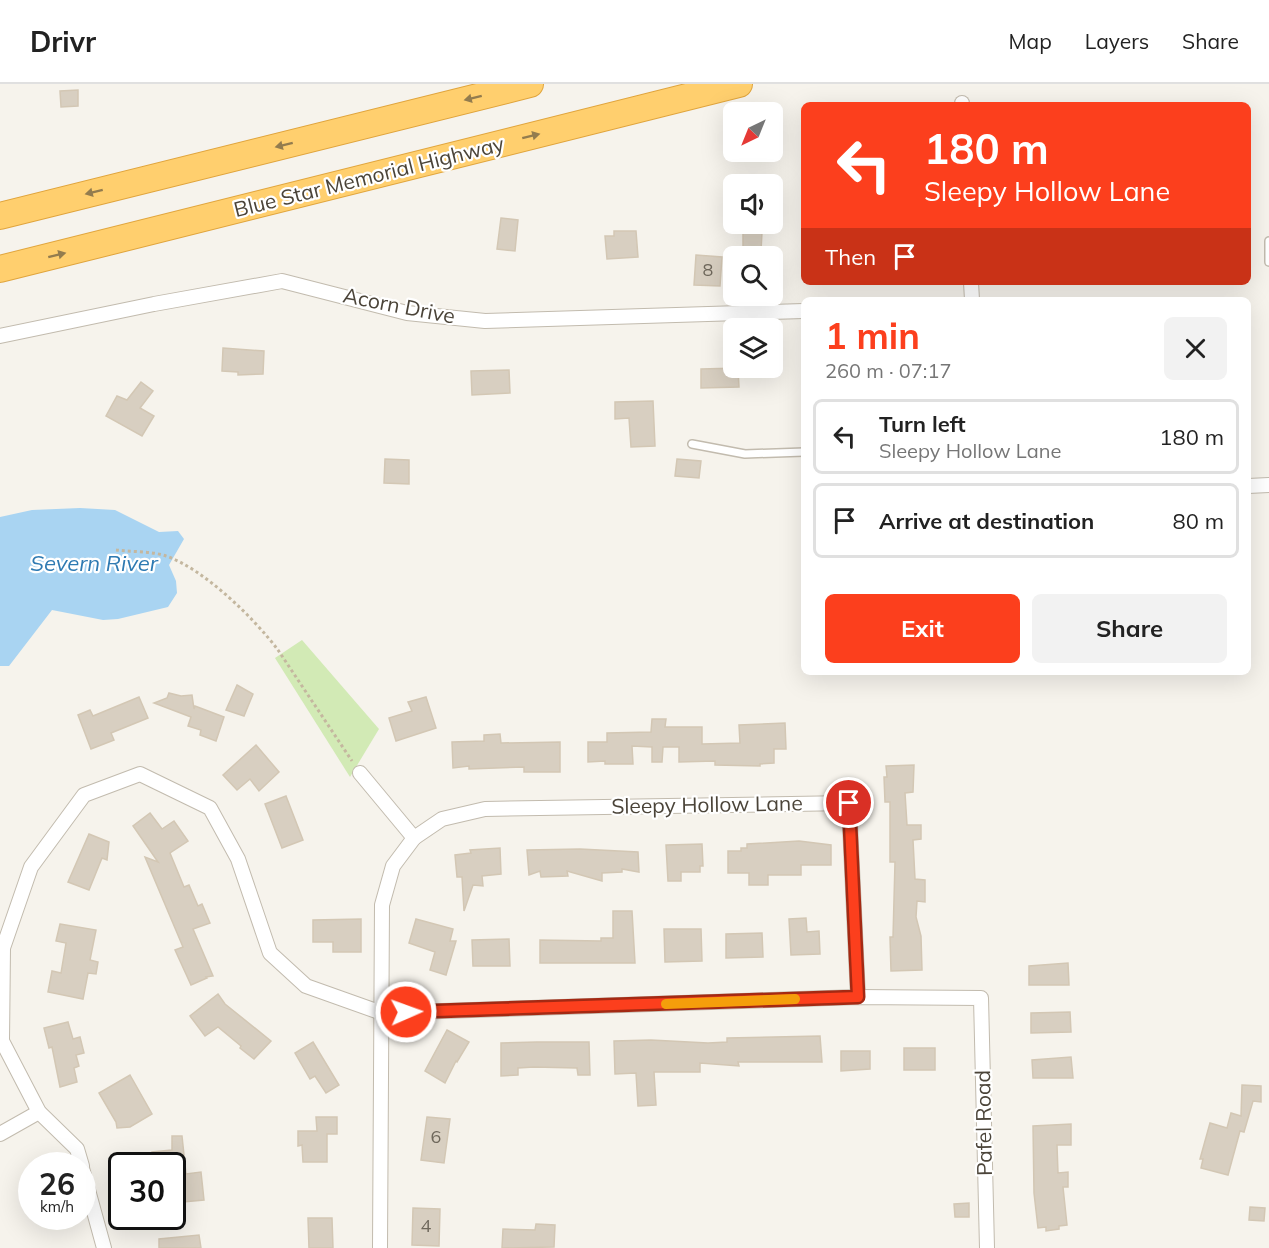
<!DOCTYPE html>
<meta charset="utf-8">
<style>
body{margin:0;font-family:Mulish,sans-serif;background:#f2f2f2;color:#222;height:100vh;display:flex;flex-direction:column;font-size:22px;white-space:nowrap}
*{box-sizing:border-box;margin:0}
p{font-size:20px;color:#767676}
.icon{flex:none;width:33px;height:33px;fill:none;stroke:currentColor;stroke-width:2;stroke-linecap:round;stroke-linejoin:round}
.map{position:relative;flex:1;overflow:hidden}
.details{position:absolute;left:801px;top:213px;width:450px;height:378px;display:flex;flex-direction:column;background:#fff;border-radius:9px;box-shadow:0 6px 24px #0002}
.details>*{flex:none}
.top-card{position:absolute;left:801px;top:18px;width:450px;height:183px;border-radius:9px;box-shadow:0 6px 24px #0002;background:#fc3f1d;color:#fff;overflow:hidden}
.needle{width:39px;rotate:223deg}
.fabs{position:absolute;left:723px;top:18px;display:grid;gap:12px}
.fabs a{display:grid;place-items:center;width:60px;height:60px;border-radius:9px;background:#fff;box-shadow:0 6px 24px #0002;font-size:30px}
.speed{position:absolute;left:18px;top:1068px;display:flex;gap:12px;font-size:30px;font-weight:700;text-align:center}
.speed>*{display:grid;place-content:center;width:78px;height:78px;border-radius:50%;background:#fff;box-shadow:0 6px 24px #0002;line-height:1}
.speed small{font-size:15px;font-weight:400}
.speed .limit{border:3px solid #111;border-radius:9px;background:#fff;color:#111}
.pin{position:absolute;display:grid;place-items:center;width:51px;height:51px;color:#fff;margin:-26px;border:3px solid #fff;border-radius:50%;box-shadow:0 2px 6px #0007}
.me{position:absolute;width:66px;margin:-33px;rotate:88deg;stroke-linejoin:round;filter:drop-shadow(0 0 4px #0008)}
.turn{display:flex;align-items:center;gap:21px;height:126px;padding:0 24px;font-size:27px}
.turn .icon{width:78px;height:78px;stroke-width:2.5}
.turn b{display:block;font-size:42px;line-height:51px}
.then{display:flex;align-items:center;height:57px;padding:0 24px;background:#0003;gap:12px;font-size:22px}
.round{display:grid;place-items:center;flex:none;width:63px;height:63px;border-radius:9px;background:#f2f2f2}
.overview{display:flex;align-items:center;justify-content:space-between;height:102px;padding:0 24px}
h1{font-size:36px;font-weight:700;line-height:45px;color:#fc3f1d}
.cta{display:flex;gap:12px;margin-top:auto;padding:12px 24px}
.cta a{flex:1;height:69px;border-radius:9px;background:#fc3f1d;color:#fff;font-size:24px;font-weight:700;line-height:69px;text-align:center}
.cta a+a{background:#f2f2f2;color:#222}
ul{padding:0;list-style:none}
li{display:flex;align-items:center;gap:18px;height:75px;margin:0 12px 9px;padding:0 12px;border:3px solid #e0e0e0;border-radius:9px}
li div{flex:1}
li b{display:block;font-size:22px}
li em{font-style:normal}
header{display:flex;align-items:center;gap:36px;box-sizing:border-box;height:84px;padding:0 30px;background:#fff;border-bottom:2px solid #e0e0e0}
header strong{font-size:28px}
nav{display:flex;gap:33px;margin-inline-start:auto;font-size:21px}
.map>svg:first-child{display:block}
.green{fill:#d2eab5}
.water{fill:#a9d4f2}
.building{fill:#d8cfc1;stroke:#d3c7b4;stroke-width:1.5}
.lines{fill:none;stroke-linecap:round;stroke-linejoin:round}
.lane-casing{stroke:#c2bbae;stroke-width:10}
.street-casing{stroke:#c2bbae;stroke-width:16}
.highway-casing{stroke:#e0a43c;stroke-width:28}
.path{stroke:#c4b79f;stroke-width:3;stroke-dasharray:3 3;stroke-linecap:butt}
.lane{stroke:#fff;stroke-width:7}
.street{stroke:#fff;stroke-width:14}
.highway{stroke:#ffcf6e;stroke-width:26}
.oneway{fill:#937c4e}
.route-casing{stroke:#a42913;stroke-width:15}
.route{stroke:#fc3f1d;stroke-width:10}
.slow{stroke:#f59e0b;stroke-width:10}
.labels{text-anchor:middle;stroke-width:4.5;stroke-linejoin:round;paint-order:stroke}
.number-label{font-size:18px;fill:#6e675b}
.street-label{font-size:21px;fill:#4b4439;stroke:#fff}
.water-label{font-size:22px;font-style:italic;fill:#2e7ab2;stroke:#fff}
</style>
<header>
<strong>Drivr</strong>
<nav><a>Map</a><a>Layers</a><a>Share</a></nav>
</header>
<div class="map">
<svg width="1269" height="1164" viewBox="0 0 1269 1164">
<rect width="100%" height="100%" fill="#f6f3ec"/>
<path class="green" d="M302 556 379 645 350 693 275 574Z"/>
<path class="water" d="M80 424 115 426 159 448 178 447 184 455 169 481 176 497 177 509 168 523 118 535 103 536 52 526 9 582H0V433L32 426Z"/>
<g class="building">
<path d="M78 6V22L61 23 60 7Z"/>
<path d="M501 134 518 136 515 167 497 165Z"/>
<path d="M614 147H636L638 173 607 175 605 152H614Z"/>
<path d="M743 148H762L761 167H743Z"/>
<path d="M696 171 722 173 720 202 694 201Z"/>
<path d="M223 264 264 267 263 290 238 291V288L222 287Z"/>
<path d="M738 284 739 303 701 304V285Z"/>
<path d="M509 286 510 309 472 311 471 287Z"/>
<path d="M141 298 153 307 140 324 154 332 142 352 106 332 117 312 127 316Z"/>
<path d="M653 317 655 362 631 363 629 334 615 335V318Z"/>
<path d="M385 375 409 376V400L384 399Z"/>
<path d="M677 375 701 377 699 394 675 392Z"/>
<path d="M237 601 253 610 244 632 226 626Z"/>
<path d="M169 609 181 612 192 611 194 625 195 622 224 633 216 657 200 651 201 646 188 642 191 633 154 619 167 614Z"/>
<path d="M139 613 148 634 111 649 114 656 91 665 78 631 90 626 93 632Z"/>
<path d="M426 613 436 644 396 657 389 634 412 627 408 618Z"/>
<path d="M652 635H666L665 643H702V660L740 659 739 641 785 639 786 665H774V679L760 680V682L715 681V677L679 678V663H663L662 678H652V663L632 662 633 680H605V677L588 678V658H607V649L651 648Z"/>
<path d="M500 650 501 659 560 658V688H524V683L469 685V682L453 684 452 658 484 657V651Z"/>
<path d="M256 661 279 688 259 707 250 695 237 706 223 691Z"/>
<path d="M914 681 913 708 905 709 907 741H921V755L913 756 915 795 925 796V818L917 817 916 833 921 852 922 886 891 887 890 853H893L895 778H890V718H885L884 693H887L886 682Z"/>
<path d="M286 712 303 756 282 764 265 720Z"/>
<path d="M150 729 162 745 174 737 188 757 170 769 184 803 189 801 198 822 202 820 210 839 193 845 213 892 206 893 207 894 191 901 175 866 183 863 145 773 158 778 133 742Z"/>
<path d="M89 750 109 758 107 776 102 774 89 806 68 798Z"/>
<path d="M799 757 831 761V781H801V791H768V801H749V789H728V767H741V764H747V760Z"/>
<path d="M702 760 703 782H700V788H681V797H668L666 761Z"/>
<path d="M500 764 501 790 482 792 483 802 473 801 464 827 462 793H457L455 771 471 769 470 766Z"/>
<path d="M580 765 638 768 639 788 622 785V788L602 789V797L567 787 568 792 541 793 540 787 529 791 527 766Z"/>
<path d="M613 827H632L635 879H540V856L601 857V854H613Z"/>
<path d="M806 834 807 848 819 847 820 870 791 871 789 835Z"/>
<path d="M361 835V868H333V858H313V836Z"/>
<path d="M416 835 453 845 450 857H456L446 891 430 886 435 868 409 859Z"/>
<path d="M60 840 96 846 90 876 98 878 96 890 88 889 83 915 48 908 52 887 61 889 66 859 56 857Z"/>
<path d="M664 845H701L702 877 665 878Z"/>
<path d="M762 849 763 873 726 874V850Z"/>
<path d="M509 855 510 882H473L472 856Z"/>
<path d="M1068 879 1069 901H1029V882Z"/>
<path d="M218 910 225 920 271 957 254 975 240 964 241 962 218 943 205 952 190 932Z"/>
<path d="M1070 928 1071 948 1031 949V929Z"/>
<path d="M68 938 73 955 80 953 84 969 76 971 79 982 74 984 77 998 60 1003 52 963 49 964 44 944Z"/>
<path d="M447 946 469 958 457 978 456 977 445 999 425 987Z"/>
<path d="M820 952 822 978H738L739 982 700 979V988H654L656 1021 638 1022 636 989 615 990 614 957 651 956 708 959 727 958V954Z"/>
<path d="M313 958 339 1001 326 1009 315 992 310 995 295 969Z"/>
<path d="M537 958H589L590 991H578L577 984 534 983 518 984V991L501 992V959Z"/>
<rect x="904" y="964" width="31" height="22"/>
<path d="M841 967H870V985L841 987Z"/>
<path d="M1071 973 1073 994H1033L1032 976Z"/>
<path d="M130 991 152 1030 130 1043 117 1044 116 1038 99 1009Z"/>
<path d="M1242 1001 1261 1002V1018L1253 1017 1244 1048 1240 1047 1228 1091 1201 1084 1203 1075H1200L1210 1039 1227 1044 1231 1029 1241 1032Z"/>
<path d="M316 1033H337V1050H327V1078H303L302 1061 298 1062V1047H317Z"/>
<path d="M427 1033 450 1035 444 1079 421 1076Z"/>
<path d="M1071 1040V1061H1057L1058 1089 1068 1088V1103H1063L1067 1141 1059 1142V1145L1046 1147V1143L1038 1144 1034 1109 1033 1042Z"/>
<path d="M172 1052H182L186 1090 201 1088 204 1116 172 1119V1082H153L152 1068 172 1066Z"/>
<path d="M969 1119V1133H955L954 1120Z"/>
<path d="M1250 1123 1265 1124 1264 1137 1249 1136Z"/>
<path d="M413 1124 440 1125 439 1162 412 1161Z"/>
<path d="M308 1134H332L333 1164H309Z"/>
<path d="M536 1140 555 1141 554 1163 502 1164 503 1145 535 1146Z"/>
<path d="M199 1151 201 1164H159V1155Z"/>
</g>
<g class="lines">
<g class="lane-casing">
<g id="lane">
<path d="M1269 157V178"/>
<path d="M692 360 745 370 804 368"/>
</g>
</g>
<g class="street-casing">
<g id="street">
<path d="M962 19V21"/>
<path d="M971 198 972 216"/>
<path d="M0 252 154 220 282 197 407 229 485 237 804 227"/>
<path d="M1248 402 1269 401"/>
<path d="M360 689 414 754 393 782 382 821 380 1164"/>
<path d="M414 754 442 735 485 725 849 719 858 913"/>
<path d="M0 1050 39 1028"/>
<path d="M82 1082 77 1065 39 1028 2 957 3 864 31 783 84 711 140 690 210 724 238 775 270 869 306 902 382 929 858 913 981 914 987 1164"/>
<path d="M82 1084 104 1164"/>
</g>
</g>
<g class="highway-casing">
<g id="highway">
<path d="M0 132 530 0"/>
<path d="M0 185 739 0"/>
</g>
</g>
<path class="path" d="M116 466C132 468 151 467 166 472 204 485 254 534 278 566L352 677"/>
<use href="#lane" class="lane"/>
<use href="#street" class="street"/>
<use href="#highway" class="highway"/>
</g>
<defs><path id="oneway-solid" d="M-6-.8H1V-3.2L6.5 0L1 3.2V.8H-6Z" transform="scale(1.5)"/></defs>
<g class="oneway">
<use href="#oneway-solid" transform="translate(473 14) rotate(166)"/>
<use href="#oneway-solid" transform="translate(531 52) rotate(-14)"/>
<use href="#oneway-solid" transform="translate(284 61) rotate(166)"/>
<use href="#oneway-solid" transform="translate(94 108) rotate(166)"/>
<use href="#oneway-solid" transform="translate(57 171) rotate(-14)"/>
</g>
<g class="lines">
<g class="route-casing">
<path id="route" d="M406 928 858 913 849 719"/>
</g>
<use href="#route" class="route"/>
<path class="slow" d="M666 920 795 915"/>
</g>
<g class="labels">
<g class="number-label">
<text x="708" y="192">8</text>
<text x="436" y="1059">6</text>
<text x="426" y="1148">4</text>
</g>
<g class="street-label">
<text transform="translate(369 93) rotate(-14)" y="7">Blue Star Memorial Highway</text>
<text transform="translate(399 222) rotate(11)" y="7">Acorn Drive</text>
<text transform="translate(707 721) rotate(-1)" y="7">Sleepy Hollow Lane</text>
<text transform="translate(984 1039) rotate(-91)" y="7">Pafel Road</text>
</g>
<g class="water-label">
<text x="94" y="487">Severn River</text>
</g>
</g>
</svg>
<div class="fabs">
<a><svg class="needle" viewBox="-14 -14 28 28"><path d="M0-13l5 13h-10z" fill="#e53935"/><path d="M0 13l5-13h-10z" fill="#767676"/></svg></a>
<a><svg class="icon" aria-label="sound" viewBox="0 0 24 24"><path d="M4 9h4l5-4v14l-5-4H4zM17 9q2 3 0 6"/></svg></a>
<a><svg class="icon" aria-label="search" viewBox="0 0 24 24"><circle cx="10" cy="10" r="6"/><path d="M15 15l6 6"/></svg></a>
<a><svg class="icon" aria-label="layers" viewBox="0 0 24 24"><path d="M12 4l9 5-9 5-9-5zM3 14l9 5 9-5"/></svg></a>
</div>
<div class="speed"><div>26<small>km/h</small></div><div class="limit">30</div></div>
<div class="pin" style="left:849px;top:719px;background:#d93025"><svg class="icon" aria-label="arrive" viewBox="0 0 24 24"><path d="M6 21V4h12l-3 4 3 4H6"/></svg></div>
<svg class="me" style="left:406px;top:928px" viewBox="-20 -20 40 40"><circle r="17" fill="#fc3f1d" stroke="#fff" stroke-width="3"/><path d="M0-11L8 9 0 5-8 9z" fill="#fff"/></svg>
<div class="top-card">
<div class="turn"><svg class="icon" aria-label="left" viewBox="0 0 24 24"><path d="M17 20v-9H6M10 6l-5 5 5 5"/></svg><div><b>180 m</b>Sleepy Hollow Lane</div></div>
<div class="then">Then<svg class="icon" aria-label="arrive" viewBox="0 0 24 24"><path d="M6 21V4h12l-3 4 3 4H6"/></svg></div>
</div>
<section class="details">
<div class="overview"><div><h1>1 min</h1><p>260 m · 07:17</p></div><a class="round"><svg class="icon" aria-label="close" viewBox="0 0 24 24"><path d="M6 6l12 12M18 6L6 18"/></svg></a></div>
<ul>
<li><svg class="icon" aria-label="left" viewBox="0 0 24 24"><path d="M17 20v-9H6M10 6l-5 5 5 5"/></svg><div><b>Turn left</b><p>Sleepy Hollow Lane</p></div><em>180 m</em></li>
<li><svg class="icon" aria-label="arrive" viewBox="0 0 24 24"><path d="M6 21V4h12l-3 4 3 4H6"/></svg><div><b>Arrive at destination</b></div><em>80 m</em></li>
</ul>
<div class="cta"><a>Exit</a><a>Share</a></div>
</section>
</div>
